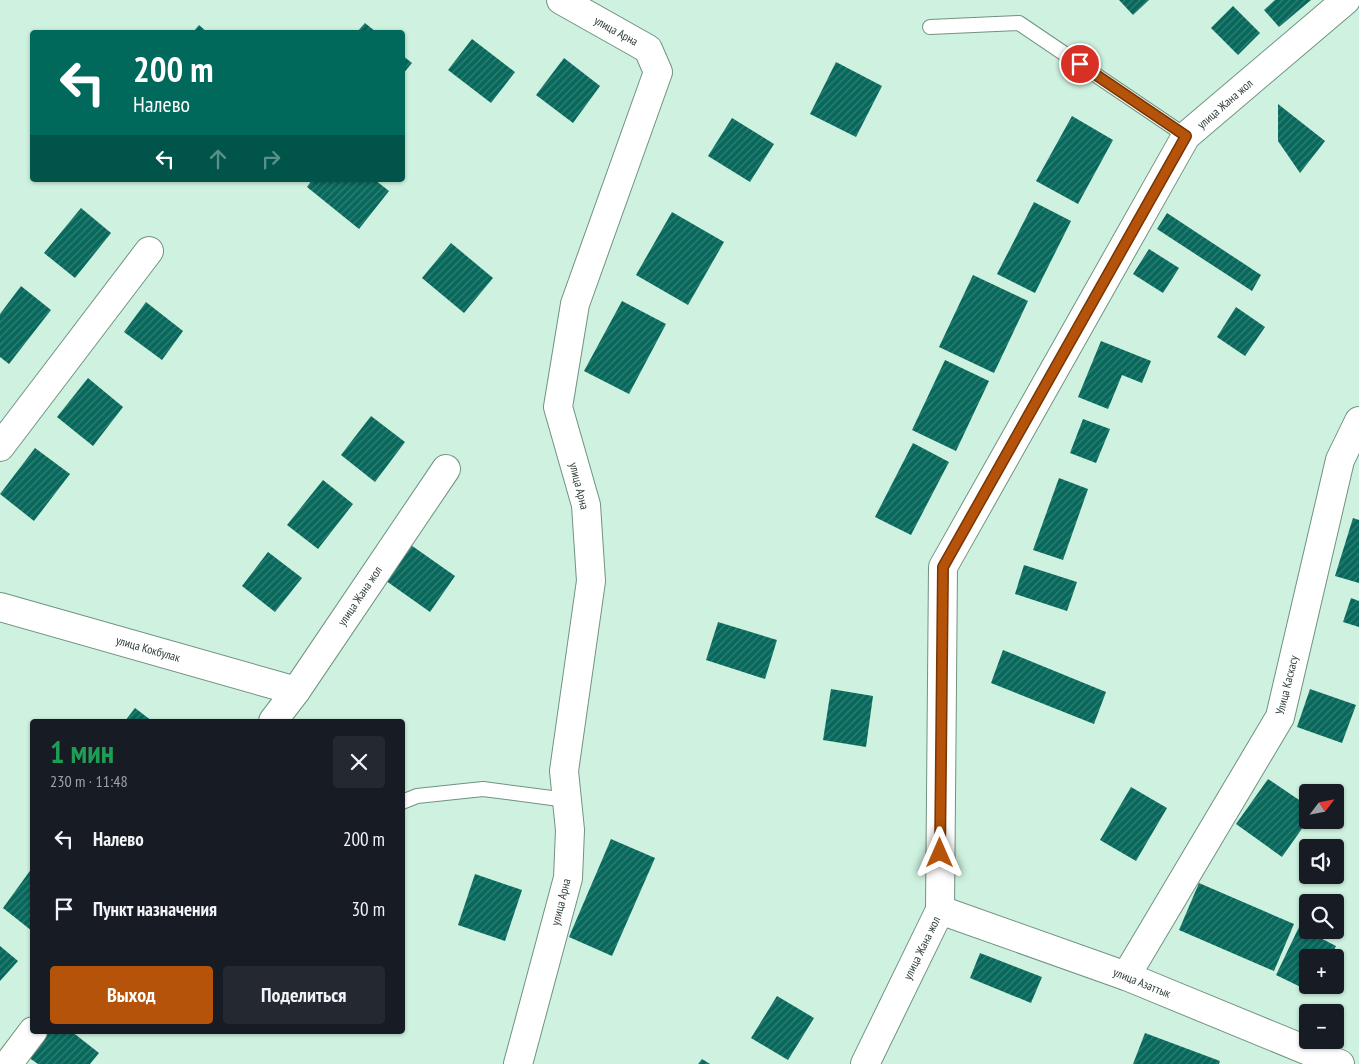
<!DOCTYPE html>
<html lang="ru">
<meta charset="utf-8">
<style>
body{margin:0;font-family:"PT Sans Narrow",sans-serif;background:#242831;color:#f1f3f6;height:100vh;display:flex;flex-direction:column;font-size:19px;white-space:nowrap}
*{box-sizing:border-box;margin:0}
p{font-size:16px;color:#9ea1a6}
.icon{flex:none;width:28px;height:28px;fill:none;stroke:currentColor;stroke-width:2;stroke-linecap:round;stroke-linejoin:round}
.map{position:relative;flex:1;overflow:hidden}
.details{position:absolute;left:30px;top:719px;width:375px;height:315px;display:flex;flex-direction:column;background:#171b24;border-radius:5px;box-shadow:0 1px 4px #0004}
.details>*{flex:none}
.banner{position:absolute;left:30px;top:30px;width:375px;height:152px;border-radius:5px;box-shadow:0 1px 4px #0004;background:#00695c;color:#fff;overflow:hidden}
.needle{width:32px;rotate:58deg}
.tools{position:absolute;left:1299px;top:784px;display:grid;gap:10px}
.tools a{display:grid;place-items:center;width:45px;height:45px;border-radius:5px;background:#171b24;box-shadow:0 1px 4px #0004;font-size:25px}
.pin{position:absolute;display:grid;place-items:center;width:42px;height:42px;color:#fff;margin:-21px;border:2px solid #fff;border-radius:50%;box-shadow:0 1px 5px #0007}
.me{position:absolute;width:55px;margin:-28px;rotate:0deg;stroke-linejoin:round;filter:drop-shadow(0 0 4px #0008)}
.turn{display:flex;align-items:center;gap:18px;height:105px;padding:0 20px;font-size:22px}
.turn .icon{width:65px;height:65px;stroke-width:2.5}
.turn b{display:block;font-size:35px;line-height:42px}
.lanes{display:flex;align-items:center;height:48px;padding:0 20px;background:#0003;justify-content:center;gap:25px;direction:ltr}
.lanes .off{opacity:.35}
.round{display:grid;place-items:center;flex:none;width:52px;height:52px;border-radius:5px;background:#242831}
.headline{display:flex;align-items:center;justify-content:space-between;height:85px;padding:0 20px}
h1{font-size:30px;font-weight:600;line-height:38px;color:#1e9e55}
.action{display:flex;gap:10px;margin-top:auto;padding:10px 20px}
.action a{flex:1;height:58px;border-radius:5px;background:#b45309;color:#fff;font-size:20px;font-weight:600;line-height:58px;text-align:center}
.action a+a{background:#242831;color:#f1f3f6}
ul{padding:0;list-style:none}
li{display:flex;align-items:center;gap:15px;height:70px;padding:0 20px}
li div{flex:1}
li b{display:block;font-size:19px}
li em{font-style:normal}
.map>svg:first-child{display:block}
.building{fill:url(#building-hatch)}
.lines{fill:none;stroke-linecap:round;stroke-linejoin:round}
.lane-casing{stroke:#719281;stroke-width:16}
.street-casing{stroke:#719281;stroke-width:30}
.lane{stroke:#fff;stroke-width:14}
.street{stroke:#fff;stroke-width:28}
.route-casing{stroke:#753606;stroke-width:12}
.route{stroke:#b45309;stroke-width:9}
.labels{text-anchor:middle;stroke-width:5;stroke-linejoin:round;paint-order:stroke}
.street-label{font-size:12px;fill:#303e37;stroke:#fff}
</style>
<div class="map">
<svg width="1359" height="1064" viewBox="0 0 1359 1064">
<defs>
<pattern id="building-hatch" width="6" height="6" patternUnits="userSpaceOnUse" patternTransform="scale(1.25)"><rect width="6" height="6" fill="#07685c"/><path d="M-1 1l2-2M0 6l6-6M5 7l2-2" fill="none" stroke="#367f76"/></pattern>
</defs>
<rect width="100%" height="100%" fill="#cef2df"/>
<g class="building">
<path d="M1119 0H1149L1133 15Z"/>
<path d="M1275 0H1311L1279 27 1264 10Z"/>
<path d="M1233 6 1260 33 1238 55 1211 28Z"/>
<path d="M365 23 376 32H357Z"/>
<path d="M199 25 207 32H193Z"/>
<path d="M472 39 515 72 491 103 448 70Z"/>
<path d="M402 55 412 63 402 75Z"/>
<path d="M564 58 600 86 573 123 536 95Z"/>
<path d="M836 62 882 86 856 137 810 114Z"/>
<path d="M1278 104 1325 141 1300 173 1278 141Z"/>
<path d="M1072 116 1113 140 1078 204 1036 181Z"/>
<path d="M732 118 774 144 750 182 708 156Z"/>
<path d="M312 180H375L389 191 359 229 307 187Z"/>
<path d="M1034 202 1071 221 1035 293 997 274Z"/>
<path d="M81 208 111 233 75 278 44 253Z"/>
<path d="M672 212 724 242 688 305 636 275Z"/>
<path d="M1167 213 1261 275 1252 291 1157 229Z"/>
<path d="M451 243 493 278 464 313 422 278Z"/>
<path d="M1149 249 1179 268 1163 293 1133 274Z"/>
<path d="M973 275 1028 301 994 373 939 347Z"/>
<path d="M21 286 51 310 9 364 0 357V314Z"/>
<path d="M622 301 666 324 629 394 584 371Z"/>
<path d="M146 302 183 331 162 360 124 332Z"/>
<path d="M1236 307 1265 327 1245 356 1217 337Z"/>
<path d="M1101 341 1151 361 1142 383 1122 375 1108 409 1078 397Z"/>
<path d="M945 360 989 381 956 451 912 430Z"/>
<path d="M88 378 123 407 93 446 57 417Z"/>
<path d="M371 416 405 442 375 482 341 455Z"/>
<path d="M1083 419 1110 429 1096 463 1070 453Z"/>
<path d="M913 443 949 462 911 535 875 517Z"/>
<path d="M35 448 70 474 34 521 0 494Z"/>
<path d="M1059 478 1088 489 1063 560 1033 550Z"/>
<path d="M323 480 353 504 318 549 287 525Z"/>
<path d="M1353 518 1359 520V583L1335 576Z"/>
<path d="M408 543 455 576 430 612 382 578Z"/>
<path d="M268 552 302 578 275 612 242 586Z"/>
<path d="M1024 565 1077 582 1067 611 1015 594Z"/>
<path d="M1351 598 1359 601V627L1343 622Z"/>
<path d="M718 622 777 640 765 679 706 660Z"/>
<path d="M1003 650 1106 692 1094 724 991 683Z"/>
<path d="M831 689 873 696 866 747 823 740Z"/>
<path d="M1310 689 1356 705 1342 743 1297 727Z"/>
<path d="M135 708 152 721H125Z"/>
<path d="M1268 779 1308 806V820L1282 857 1236 824Z"/>
<path d="M1131 787 1167 808 1136 861 1100 840Z"/>
<path d="M611 839 655 858 612 956 569 937Z"/>
<path d="M32 868V931L3 908Z"/>
<path d="M475 874 522 890 505 941 458 925Z"/>
<path d="M1199 883 1294 924 1274 971 1179 930Z"/>
<path d="M1299 927 1336 946 1330 958H1308V985H1317L1313 993 1276 975Z"/>
<path d="M0 946 18 961 0 981Z"/>
<path d="M980 953 1042 977 1031 1003 970 978Z"/>
<path d="M777 996 814 1018 788 1060 751 1038Z"/>
<path d="M48 1031H71L99 1053 90 1064H38L28 1057Z"/>
<path d="M1145 1033 1220 1061 1219 1064H1133Z"/>
<path d="M702 1059 710 1064H698Z"/>
</g>
<g class="lines">
<g class="lane-casing">
<g id="lane">
<path d="M930 27 1019 23 1186 136"/>
<path d="M402 802 417 796 483 789 567 800"/>
</g>
</g>
<g class="street-casing">
<g id="street">
<path d="M0 447 149 251"/>
<path d="M0 607 296 691"/>
<path d="M273 721 296 691 446 469"/>
<path d="M940 910 1126 976 1340 1064"/>
<path d="M1126 976 1280 717 1340 460 1359 421"/>
<path d="M8 1064 33 1031"/>
<path d="M518 1064 568 878 570 830 564 771 591 581 586 505 558 407 575 304 658 72 648 49 561 0"/>
<path d="M865 1064 940 910 943 567 1186 136 1346 0"/>
</g>
</g>
<use href="#lane" class="lane"/>
<use href="#street" class="street"/>
</g>
<g class="lines">
<g class="route-casing">
<path id="route" d="M940 853 943 567 1186 136 1080 64"/>
</g>
<use href="#route" class="route"/>
</g>
<g class="labels">
<g class="street-label">
<text transform="translate(616 31) rotate(29)" y="4">улица Арна</text>
<text transform="translate(1225 104) rotate(-41)" y="4">улица Жана жол</text>
<text transform="translate(579 486) rotate(76)" y="4">улица Арна</text>
<text transform="translate(360 596) rotate(-56)" y="4">улица Жана жол</text>
<text transform="translate(148 649) rotate(16)" y="4">улица Кокбулак</text>
<text transform="translate(1287 685) rotate(-76)" y="4">Улица Каскасу</text>
<text transform="translate(561 902) rotate(-76)" y="4">улица Арна</text>
<text transform="translate(922 948) rotate(-64)" y="4">улица Жана жол</text>
<text transform="translate(1142 983) rotate(22)" y="4">улица Азаттык</text>
</g>
</g>
</svg>
<div class="tools">
<a><svg class="needle" viewBox="-14 -14 28 28"><path d="M0-13l5 13h-10z" fill="#e53935"/><path d="M0 13l5-13h-10z" fill="#9ea1a6"/></svg></a>
<a><svg class="icon" aria-label="sound" viewBox="0 0 24 24"><path d="M4 9h4l5-4v14l-5-4H4zM17 9q2 3 0 6"/></svg></a>
<a><svg class="icon" aria-label="search" viewBox="0 0 24 24"><circle cx="10" cy="10" r="6"/><path d="M15 15l6 6"/></svg></a>
<a>+</a>
<a>−</a>
</div>
<div class="pin" style="left:1080px;top:64px;background:#d93025"><svg class="icon" aria-label="arrive" viewBox="0 0 24 24"><path d="M6 21V4h12l-3 4 3 4H6"/></svg></div>
<svg class="me" style="left:940px;top:853px" viewBox="-20 -20 40 40"><path d="M0-17L14 15 0 8-14 15z" fill="#b45309" stroke="#fff" stroke-width="4"/></svg>
<div class="banner">
<div class="turn"><svg class="icon" aria-label="left" viewBox="0 0 24 24"><path d="M17 20v-9H6M10 6l-5 5 5 5"/></svg><div><b>200 m</b>Налево</div></div>
<div class="lanes"><svg class="icon" aria-label="left" viewBox="0 0 24 24"><path d="M17 20v-9H6M10 6l-5 5 5 5"/></svg><svg class="icon off" aria-label="ahead" viewBox="0 0 24 24"><path d="M12 20V5M6 11l6-6 6 6"/></svg><svg class="icon off" aria-label="right" viewBox="0 0 24 24"><path d="M7 20v-9h11M14 6l5 5-5 5"/></svg></div>
</div>
<section class="details">
<div class="headline"><div><h1>1 мин</h1><p>230 m · 11:48</p></div><a class="round"><svg class="icon" aria-label="close" viewBox="0 0 24 24"><path d="M6 6l12 12M18 6L6 18"/></svg></a></div>
<ul>
<li><svg class="icon" aria-label="left" viewBox="0 0 24 24"><path d="M17 20v-9H6M10 6l-5 5 5 5"/></svg><div><b>Налево</b></div><em>200 m</em></li>
<li><svg class="icon" aria-label="arrive" viewBox="0 0 24 24"><path d="M6 21V4h12l-3 4 3 4H6"/></svg><div><b>Пункт назначения</b></div><em>30 m</em></li>
</ul>
<div class="action"><a>Выход</a><a>Поделиться</a></div>
</section>
</div>
